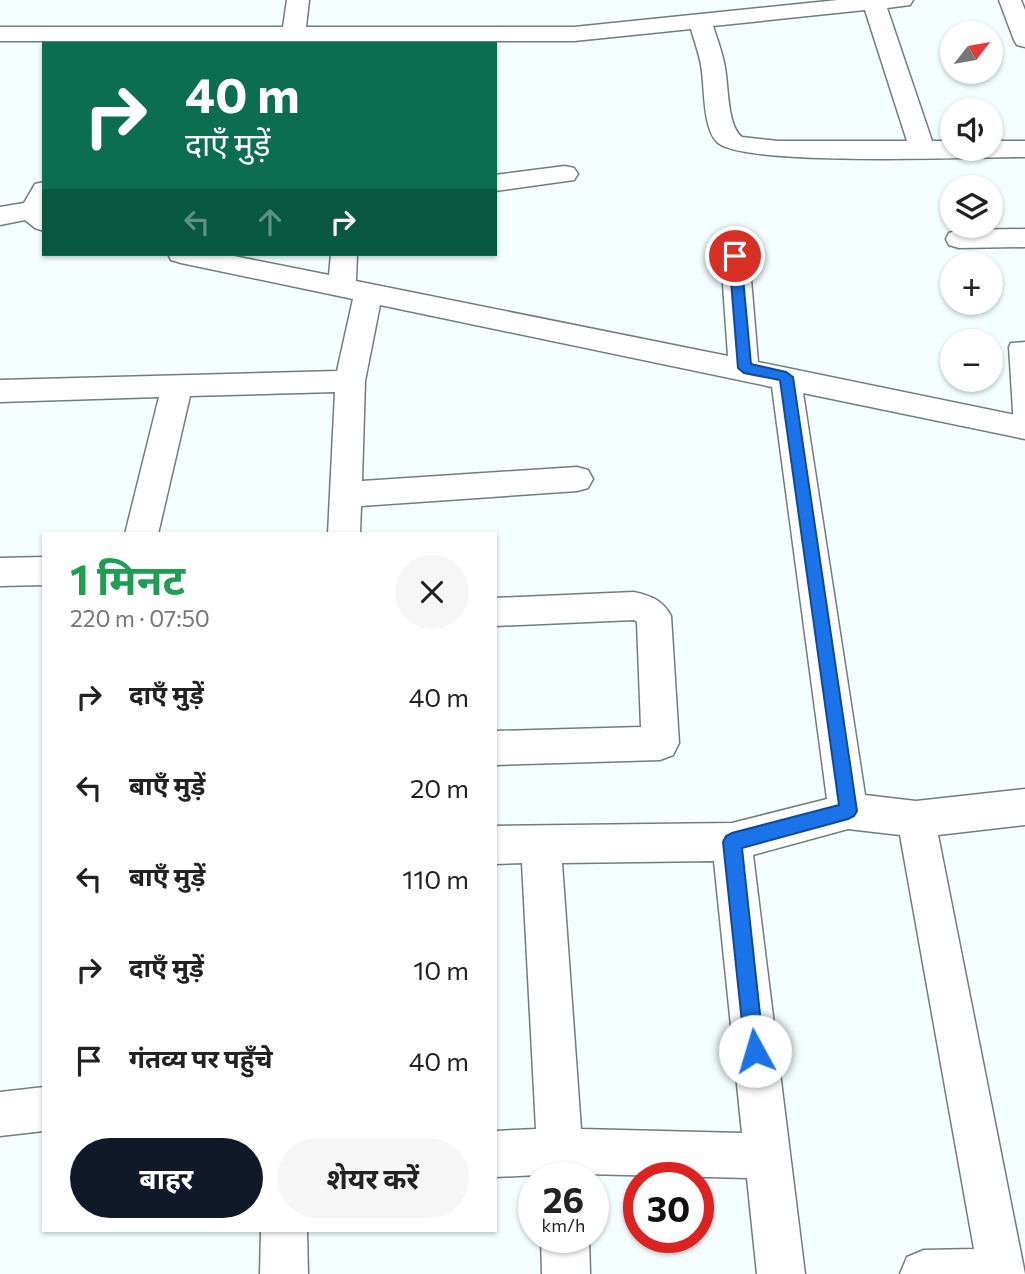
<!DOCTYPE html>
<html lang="hi">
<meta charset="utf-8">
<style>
body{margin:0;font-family:Commissioner,"Noto Sans Devanagari",sans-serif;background:#f6f6f6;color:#222;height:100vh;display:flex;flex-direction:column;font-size:26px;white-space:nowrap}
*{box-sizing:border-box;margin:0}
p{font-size:23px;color:#767676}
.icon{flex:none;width:38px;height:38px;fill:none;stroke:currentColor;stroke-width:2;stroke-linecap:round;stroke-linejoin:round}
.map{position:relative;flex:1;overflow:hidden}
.side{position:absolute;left:42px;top:532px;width:455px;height:700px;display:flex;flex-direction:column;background:#fff;border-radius:0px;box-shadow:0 2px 5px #0004}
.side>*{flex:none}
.top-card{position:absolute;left:42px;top:42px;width:455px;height:214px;border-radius:0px;box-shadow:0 2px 5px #0004;background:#0b6e4f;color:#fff;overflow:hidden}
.needle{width:46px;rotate:59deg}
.fabs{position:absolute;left:940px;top:21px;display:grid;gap:14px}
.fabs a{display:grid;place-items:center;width:63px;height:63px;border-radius:50%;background:#fff;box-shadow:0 2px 5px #0004;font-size:35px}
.speed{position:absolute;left:518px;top:1162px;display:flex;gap:14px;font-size:35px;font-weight:700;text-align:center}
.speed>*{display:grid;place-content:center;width:91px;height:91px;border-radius:50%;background:#fff;box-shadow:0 2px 5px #0004;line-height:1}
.speed small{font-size:18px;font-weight:400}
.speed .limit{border:10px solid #d22;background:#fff;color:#111}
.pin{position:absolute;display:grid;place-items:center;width:60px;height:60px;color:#fff;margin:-30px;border:4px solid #fff;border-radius:50%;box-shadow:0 2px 7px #0007}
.me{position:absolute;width:77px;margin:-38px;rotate:354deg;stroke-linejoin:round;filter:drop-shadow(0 0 5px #0008)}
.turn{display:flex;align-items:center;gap:24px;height:147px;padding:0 28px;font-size:32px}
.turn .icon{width:91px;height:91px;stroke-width:2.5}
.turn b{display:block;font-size:49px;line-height:60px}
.lanes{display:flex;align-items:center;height:66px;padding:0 28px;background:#0003;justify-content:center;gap:35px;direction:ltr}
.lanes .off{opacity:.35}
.round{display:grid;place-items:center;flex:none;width:74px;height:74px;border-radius:37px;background:#f6f6f6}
.headline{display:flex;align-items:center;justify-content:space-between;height:119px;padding:0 28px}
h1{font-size:42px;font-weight:700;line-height:52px;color:#1e9e55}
.primary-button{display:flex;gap:14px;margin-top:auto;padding:14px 28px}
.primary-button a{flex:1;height:80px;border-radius:42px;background:#111827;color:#fff;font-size:28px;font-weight:700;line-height:80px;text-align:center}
.primary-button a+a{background:#f6f6f6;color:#222}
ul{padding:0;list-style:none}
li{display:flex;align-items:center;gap:21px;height:91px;padding:0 28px}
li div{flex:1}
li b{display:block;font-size:26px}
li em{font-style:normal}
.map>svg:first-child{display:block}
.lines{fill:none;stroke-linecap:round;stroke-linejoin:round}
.service-casing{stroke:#737c7c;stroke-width:3}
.minor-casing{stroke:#737c7c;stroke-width:3}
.service{fill:#fff;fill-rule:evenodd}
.minor{fill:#fff;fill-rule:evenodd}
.route{fill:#1a73e8;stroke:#114b97;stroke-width:2}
</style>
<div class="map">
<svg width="1025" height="1274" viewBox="0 0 1025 1274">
<rect width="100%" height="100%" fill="#f4fefe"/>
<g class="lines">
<g class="service-casing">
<path id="service" d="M1025 342V432L1022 433 1014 427 1009 347 1011 343Z"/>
</g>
<g class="minor-casing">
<g id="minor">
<path d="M287 0H309L306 27H574L838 0H913L910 5 887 8 932 141H952V149H990V141H1025V157C979 157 740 167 717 142 702 127 705 85 701 65 699 53 694 40 691 29L574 41H0V27H283ZM865 10 907 141H778L742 137C726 125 729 82 724 63 722 51 717 39 713 26Z"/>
<path d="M999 0H1021L1025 10V47L1017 45 1014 40Z"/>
<path d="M565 166 574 168 578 174 574 180 495 191V175Z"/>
<path d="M44 182V231L35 228 25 220 0 225V207L24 203 35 184Z"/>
<path d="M1025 229V247L959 248 949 245 946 239 949 233 959 230Z"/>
<path d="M735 247 745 250 749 256 758 362 1025 417V439L803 393 865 795 916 801 1025 789V825L938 835 1025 1274H900L907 1257 924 1250 974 1249 900 835 848 829 753 855 805 1274H757L747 1178 585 1174V1178H539V1175L495 1177V1131L536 1129 522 863 495 864V826L732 823 827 799 772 387 380 305 365 381 362 481 577 467 588 470 593 479 588 488 577 491 361 506 360 534H328L335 392 190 396 158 534H125L159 397 0 402V380L337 371 353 299 181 263 171 260 168 254H224L329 275 331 254H357L356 281 728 356 721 256 725 250ZM714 861 742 1133 581 1129 562 863Z"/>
<path d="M44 557V585L0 586V558Z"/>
<path d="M634 592C651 596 663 600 671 616L679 743 673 755 660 760 495 765V731L641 727 637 622 634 620 495 626V598Z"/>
<path d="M44 1087V1131L0 1136V1092Z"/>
<path d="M261 1230H307L308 1274H260Z"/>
<path d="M541 1237H589L590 1274H542Z"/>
</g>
</g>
<use href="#service" class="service"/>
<use href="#minor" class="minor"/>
</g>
<path class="route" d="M735 252 741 256 751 364 786 372 793 377 857 811 854 816 848 819 742 848 764 1051 762 1058 755 1061 748 1058 745 1051 723 842 726 836 732 833 839 805 780 380 744 373 738 368 729 256Z"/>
</svg>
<div class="fabs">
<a><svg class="needle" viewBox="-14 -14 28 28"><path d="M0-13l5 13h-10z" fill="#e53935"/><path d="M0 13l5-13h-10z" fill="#767676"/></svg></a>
<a><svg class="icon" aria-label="sound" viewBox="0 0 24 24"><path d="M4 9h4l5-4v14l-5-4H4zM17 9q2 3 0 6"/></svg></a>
<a><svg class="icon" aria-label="layers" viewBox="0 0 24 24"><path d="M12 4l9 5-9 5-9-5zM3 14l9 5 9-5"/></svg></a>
<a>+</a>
<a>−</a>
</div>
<div class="speed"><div>26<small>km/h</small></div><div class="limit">30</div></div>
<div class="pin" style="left:735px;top:256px;background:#d93025"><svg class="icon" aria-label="arrive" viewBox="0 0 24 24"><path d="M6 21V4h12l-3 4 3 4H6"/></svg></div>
<svg class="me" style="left:755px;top:1051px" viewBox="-20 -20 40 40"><circle r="19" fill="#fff"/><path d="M0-13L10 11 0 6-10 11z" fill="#1a73e8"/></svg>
<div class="top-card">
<div class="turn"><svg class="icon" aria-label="right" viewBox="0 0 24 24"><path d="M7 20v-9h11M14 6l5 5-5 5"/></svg><div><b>40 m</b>दाएँ मुड़ें</div></div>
<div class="lanes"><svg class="icon off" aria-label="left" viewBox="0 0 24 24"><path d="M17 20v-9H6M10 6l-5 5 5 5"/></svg><svg class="icon off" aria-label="ahead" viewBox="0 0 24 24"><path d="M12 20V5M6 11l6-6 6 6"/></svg><svg class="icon" aria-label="right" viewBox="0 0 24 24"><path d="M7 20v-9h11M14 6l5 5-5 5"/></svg></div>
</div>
<section class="side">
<div class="headline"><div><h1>1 मिनट</h1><p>220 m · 07:50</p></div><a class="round"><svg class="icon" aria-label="close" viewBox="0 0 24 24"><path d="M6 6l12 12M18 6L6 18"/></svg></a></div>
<ul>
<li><svg class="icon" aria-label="right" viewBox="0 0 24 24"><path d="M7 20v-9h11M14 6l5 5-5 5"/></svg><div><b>दाएँ मुड़ें</b></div><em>40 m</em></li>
<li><svg class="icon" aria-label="left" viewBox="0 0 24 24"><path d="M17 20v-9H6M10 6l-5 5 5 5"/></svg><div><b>बाएँ मुड़ें</b></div><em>20 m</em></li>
<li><svg class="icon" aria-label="left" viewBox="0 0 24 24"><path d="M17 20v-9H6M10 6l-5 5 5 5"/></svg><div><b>बाएँ मुड़ें</b></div><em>110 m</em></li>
<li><svg class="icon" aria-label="right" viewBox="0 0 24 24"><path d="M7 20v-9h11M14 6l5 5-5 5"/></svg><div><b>दाएँ मुड़ें</b></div><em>10 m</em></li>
<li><svg class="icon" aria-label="arrive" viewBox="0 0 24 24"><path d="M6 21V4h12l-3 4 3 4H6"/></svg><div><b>गंतव्य पर पहुँचे</b></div><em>40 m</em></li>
</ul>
<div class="primary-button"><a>बाहर</a><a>शेयर करें</a></div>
</section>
</div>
